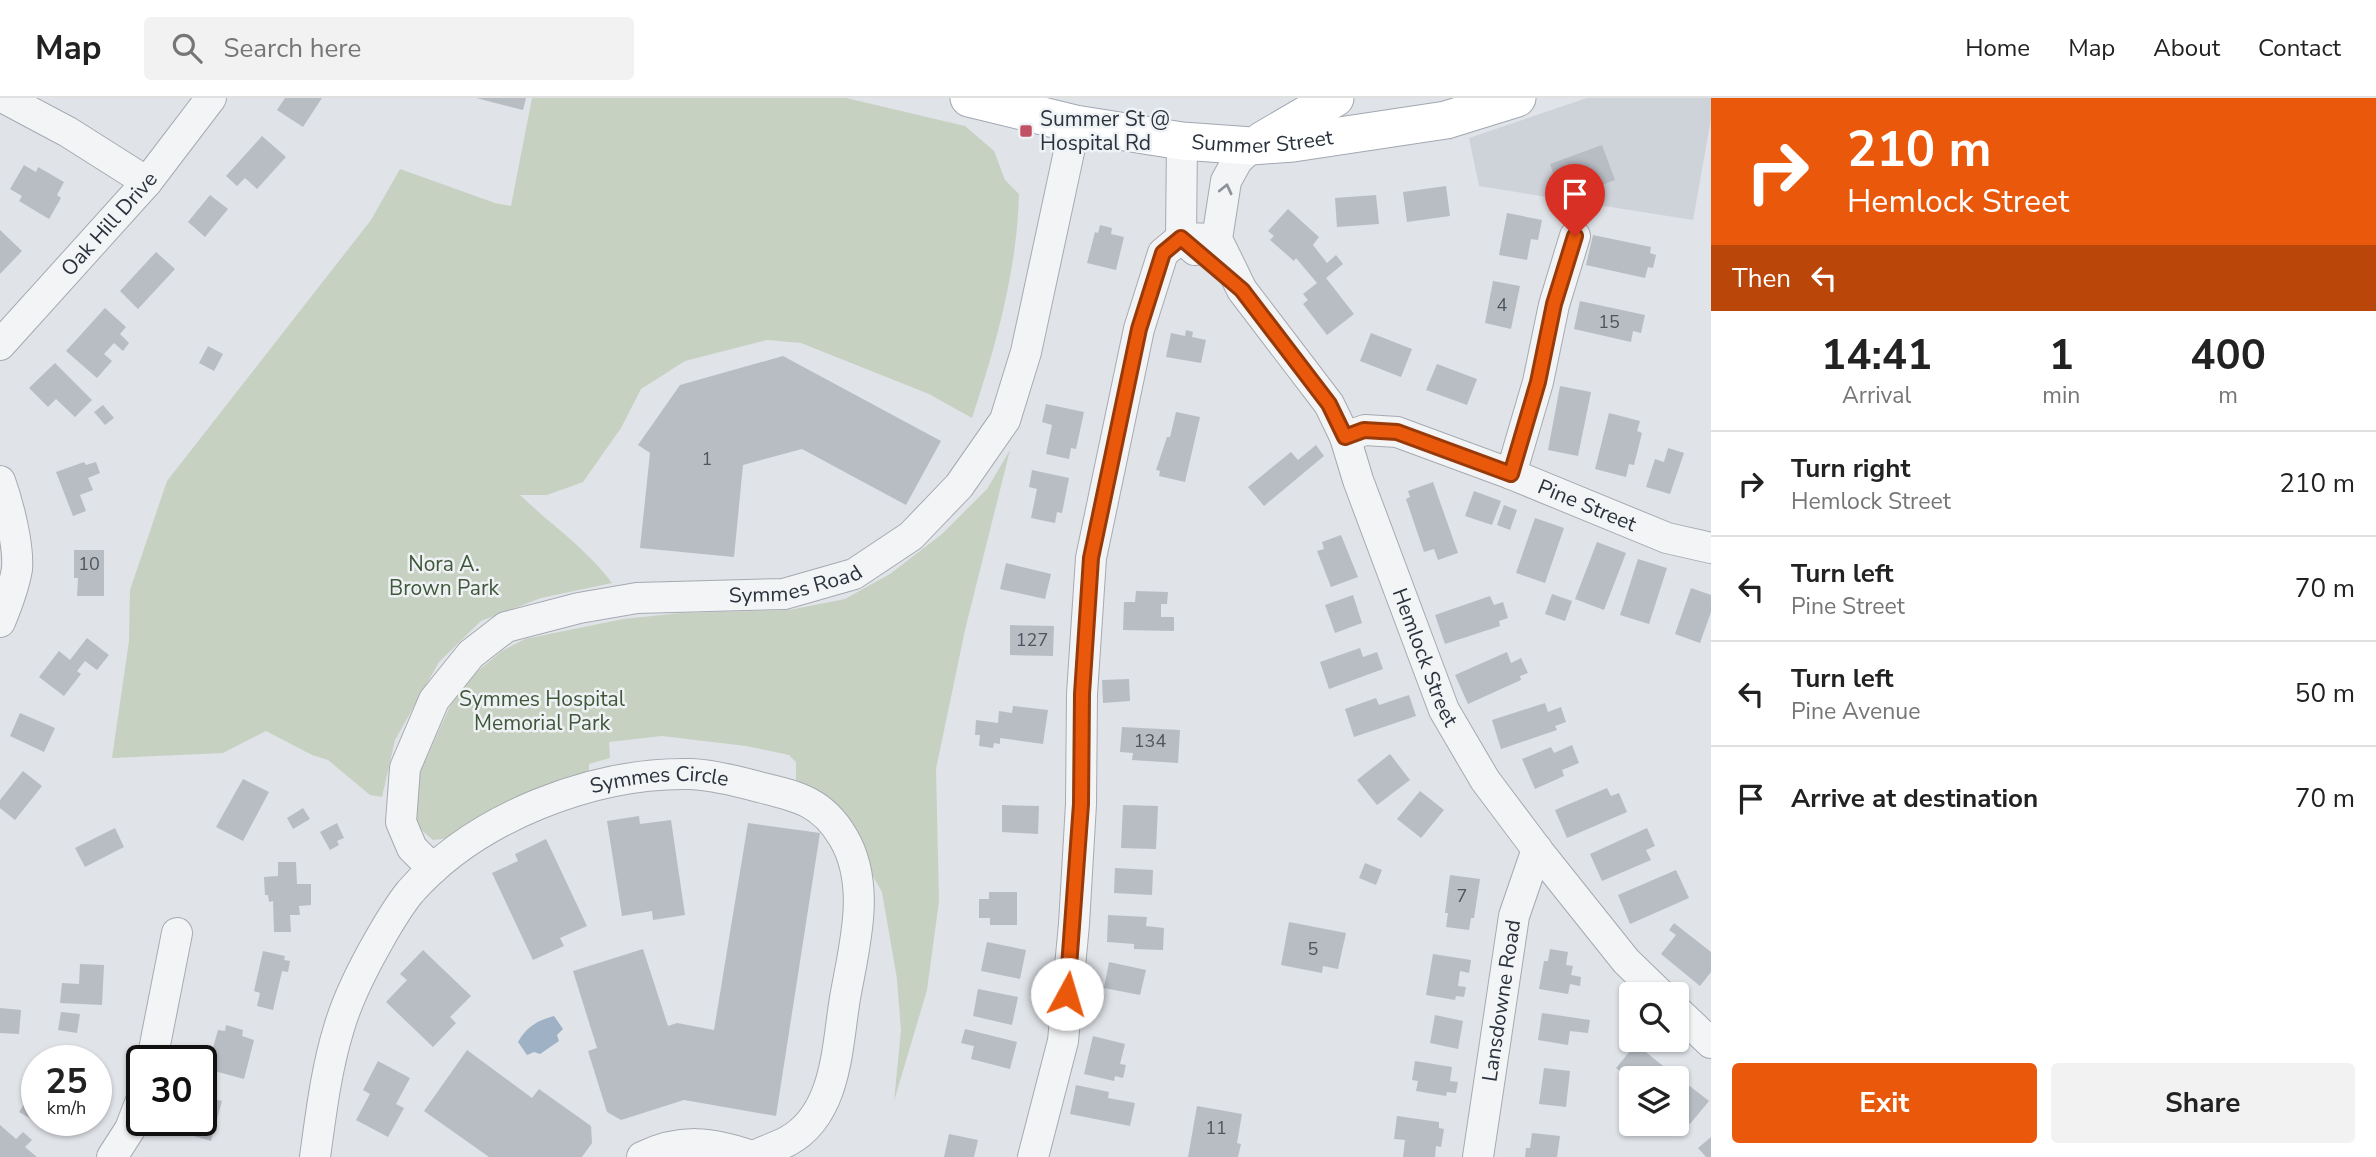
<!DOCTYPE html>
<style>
body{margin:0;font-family:"Nunito Sans",sans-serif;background:#f2f2f2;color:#222;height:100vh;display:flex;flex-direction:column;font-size:26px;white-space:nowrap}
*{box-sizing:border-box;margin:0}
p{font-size:23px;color:#767676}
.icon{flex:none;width:38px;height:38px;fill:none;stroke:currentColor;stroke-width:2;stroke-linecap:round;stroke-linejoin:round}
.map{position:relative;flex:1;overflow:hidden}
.panel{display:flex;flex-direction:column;background:#fff;width:665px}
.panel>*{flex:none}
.banner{background:#ea580c;color:#fff;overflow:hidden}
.buttons{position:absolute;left:1619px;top:884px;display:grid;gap:14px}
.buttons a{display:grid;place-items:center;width:70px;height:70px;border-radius:7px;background:#fff;box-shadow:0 2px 5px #0004;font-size:35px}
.speed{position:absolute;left:21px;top:947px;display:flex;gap:14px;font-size:35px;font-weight:700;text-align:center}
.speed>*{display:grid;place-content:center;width:91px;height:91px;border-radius:50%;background:#fff;box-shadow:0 2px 5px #0004;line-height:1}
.speed small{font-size:18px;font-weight:400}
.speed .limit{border:4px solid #111;border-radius:10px;background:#fff;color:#111}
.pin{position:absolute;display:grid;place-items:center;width:60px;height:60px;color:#fff;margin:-72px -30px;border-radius:50% 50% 50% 0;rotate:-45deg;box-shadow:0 0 7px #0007}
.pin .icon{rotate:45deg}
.me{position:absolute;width:77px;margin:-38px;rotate:6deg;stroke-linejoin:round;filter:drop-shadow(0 0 5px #0008)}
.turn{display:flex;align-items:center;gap:24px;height:147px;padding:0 21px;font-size:32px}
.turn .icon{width:91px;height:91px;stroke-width:2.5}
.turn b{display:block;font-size:49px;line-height:60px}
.then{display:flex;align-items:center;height:66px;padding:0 21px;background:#0003;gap:14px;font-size:26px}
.eta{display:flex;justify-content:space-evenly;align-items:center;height:119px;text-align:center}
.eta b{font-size:42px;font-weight:700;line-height:49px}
.button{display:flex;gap:14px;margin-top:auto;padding:14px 21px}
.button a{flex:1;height:80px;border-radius:7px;background:#ea580c;color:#fff;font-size:28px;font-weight:700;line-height:80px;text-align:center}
.button a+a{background:#f2f2f2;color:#222}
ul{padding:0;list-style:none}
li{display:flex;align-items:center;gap:21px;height:105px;padding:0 21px;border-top:2px solid #e0e0e0}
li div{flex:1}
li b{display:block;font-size:26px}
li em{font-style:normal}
header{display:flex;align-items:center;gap:42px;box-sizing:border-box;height:98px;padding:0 35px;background:#fff;border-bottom:2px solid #e0e0e0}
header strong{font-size:33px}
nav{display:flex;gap:38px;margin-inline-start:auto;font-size:24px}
.search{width:490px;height:63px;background:#f2f2f2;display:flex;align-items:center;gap:18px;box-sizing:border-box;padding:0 24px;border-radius:7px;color:#767676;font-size:26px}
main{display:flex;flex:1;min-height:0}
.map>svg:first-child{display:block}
.built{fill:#ced2d9}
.green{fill:#c6d1c2}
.water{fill:#9fb1c4}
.building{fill:#b8bdc4}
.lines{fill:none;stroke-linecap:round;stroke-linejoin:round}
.minor-casing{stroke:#a6aab1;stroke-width:32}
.major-casing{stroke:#a1a8b2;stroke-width:39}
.minor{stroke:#f2f4f6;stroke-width:30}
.major{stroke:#fff;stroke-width:37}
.oneway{stroke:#8e939a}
.route-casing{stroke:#983908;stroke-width:18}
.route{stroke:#ea580c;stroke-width:12}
.poi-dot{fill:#c05264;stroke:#eff2f5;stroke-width:2.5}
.labels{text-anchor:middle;stroke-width:5;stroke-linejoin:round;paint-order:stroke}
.number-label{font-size:18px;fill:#4e555f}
.poi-label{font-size:21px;fill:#2a323d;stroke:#eff2f5;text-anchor:start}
.street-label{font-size:21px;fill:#2a323d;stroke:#eff2f5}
.park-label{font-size:21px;fill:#3f5839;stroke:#eff2f5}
</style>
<header>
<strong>Map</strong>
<div class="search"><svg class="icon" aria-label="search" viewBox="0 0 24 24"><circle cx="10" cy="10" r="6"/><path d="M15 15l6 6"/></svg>Search here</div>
<nav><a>Home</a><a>Map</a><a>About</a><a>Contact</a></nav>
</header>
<main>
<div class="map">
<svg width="1711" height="1059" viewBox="0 0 1711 1059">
<rect width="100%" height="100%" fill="#e0e3e8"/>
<path class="built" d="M1587 0H1711V21L1693 122 1479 88 1469 40Z"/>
<g class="green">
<path d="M532 0H846L965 28 994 53 1005 82 1019 96C1017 173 996 247 972 320L929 296 801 245 767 242 685 263 641 291 621 330 583 384 547 397H520C550 426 587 451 612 485L541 500 481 523 439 564 395 642 382 699 370 697 328 662 312 657 266 633 223 655 112 660 129 543 130 492 167 383 371 122 400 71 495 105 511 108Z"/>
<path d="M1010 352 965 532 936 671 939 803 927 892 894 1003 901 932 897 881 882 794 830 702 796 682V664L789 657 746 648 662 638 609 644 610 660 589 666V674L516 700 451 740 433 742 418 729 413 713 418 679 450 608 469 580 502 553 525 541 623 521 681 515 789 512 845 501 890 476 942 436 987 391Z"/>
</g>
<path class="water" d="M554 918 563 931 557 937 559 943 540 956 534 954 527 957 518 944C526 929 538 922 554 918Z"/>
<g class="building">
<path d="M285 0H322L303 29 277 12Z"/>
<path d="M476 0H526L523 12Z"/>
<path d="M262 38 286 59 257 91 245 80 237 88 226 78Z"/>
<path d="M1602 47 1615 82 1563 102 1550 66Z"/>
<path d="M24 67 36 74 38 69 64 84 57 97 61 100 49 121 19 103 22 98 10 91Z"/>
<path d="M1446 88 1450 118 1407 124 1403 94Z"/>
<path d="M210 97 228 111 205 139 188 124Z"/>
<path d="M1376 97 1379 126 1337 129 1335 100Z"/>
<path d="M1288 111 1319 139 1313 147 1327 165 1336 157 1343 166 1326 180 1354 216 1327 237 1303 206 1308 202 1303 196 1317 185 1296 160 1294 163 1270 142 1274 138 1268 133Z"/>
<path d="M1507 115 1542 122 1538 142 1531 141 1527 162 1499 157Z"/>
<path d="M1100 127 1112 130 1111 136 1124 139 1116 172 1087 165 1095 134 1098 135Z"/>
<path d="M0 132 22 153 0 176Z"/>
<path d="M1593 137 1651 149 1650 155 1656 157 1653 170 1648 169 1645 180 1586 167Z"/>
<path d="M156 154 175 171 138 211 120 193Z"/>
<path d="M1493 183 1520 188 1511 231 1485 225Z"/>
<path d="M1580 203 1645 217 1641 235 1633 233 1631 244 1574 231Z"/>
<path d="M105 210 126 229 120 236 129 245 123 253 114 245 104 256 112 263 97 280 66 253Z"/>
<path d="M1186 232 1193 234 1192 239 1206 242 1201 265 1166 259 1171 235 1185 238Z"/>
<path d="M1371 235 1412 251 1401 279 1360 263Z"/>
<path d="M208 248 223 256 214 273 199 265Z"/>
<path d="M783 258 941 343 906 407 802 351 743 367 734 459 640 450 650 355 638 347 680 287Z"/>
<path d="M55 265 92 302 75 319 56 301 48 309 29 290Z"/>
<path d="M1437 266 1477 281 1467 307 1426 292Z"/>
<path d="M1560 288 1591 294 1578 358 1548 352Z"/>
<path d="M1046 306 1084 314 1076 351 1071 350 1069 361 1046 356 1052 327 1042 324Z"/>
<path d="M103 307 114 320 105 327 94 314Z"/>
<path d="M1176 314 1200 319 1185 384 1159 378 1160 373 1156 372 1167 339H1170Z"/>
<path d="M1609 315 1640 323 1637 333 1642 335 1634 367 1629 366 1626 379 1595 371Z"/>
<path d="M1316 347 1324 358 1264 408 1248 389 1291 354 1298 362Z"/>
<path d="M1668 350 1684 355 1670 396 1646 389 1655 361 1664 364Z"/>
<path d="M84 364 86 367 96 364 100 375 88 380 93 392 80 397 86 413 73 418 56 374Z"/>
<path d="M1032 372 1069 380 1062 415 1057 414 1055 425 1031 420 1037 391 1029 389Z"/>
<path d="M1433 384 1458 455 1438 462 1434 451 1424 454 1406 401 1410 399 1408 393Z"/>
<path d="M1474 393 1501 403 1492 427 1465 418Z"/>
<path d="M1504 407 1517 412 1510 432 1497 427Z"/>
<path d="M1535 420 1564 430 1545 485 1516 475Z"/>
<path d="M1341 437 1358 479 1331 489 1317 453 1324 451 1322 444Z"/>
<path d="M1597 444 1626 455 1604 512 1575 501Z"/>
<path d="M74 452H104V498H77L78 480H74Z"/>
<path d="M1638 461 1667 470 1649 526 1620 517Z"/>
<path d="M1006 465 1051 476 1045 501 1000 491Z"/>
<path d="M1691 490 1711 497V514L1700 545 1675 536Z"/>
<path d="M1136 493 1168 494 1167 506H1161V519H1174V533L1123 532 1124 504H1135Z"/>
<path d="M1552 496 1572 503 1565 523 1545 516Z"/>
<path d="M1353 497 1362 525 1335 535 1325 507Z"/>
<path d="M1490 498 1494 507 1503 504 1508 520 1499 523 1500 528 1445 546 1435 517Z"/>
<path d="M1010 527 1054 528 1053 558 1010 557Z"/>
<path d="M87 540 109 557 97 572 85 563 77 573 81 576 64 598 39 579 59 553 70 562Z"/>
<path d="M1360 550 1363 559 1377 554 1383 571 1329 591 1320 564Z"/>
<path d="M1507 554 1511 565 1521 560 1528 575 1520 578 1521 582 1468 606 1455 577Z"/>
<path d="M1129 581 1130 603 1103 605 1102 582Z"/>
<path d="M1409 597 1416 618 1354 639 1345 611 1376 600 1379 607Z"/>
<path d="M1545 605 1548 614 1561 609 1566 624 1555 628 1557 632 1501 651 1492 622Z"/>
<path d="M1013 608 1048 612 1043 646 1000 640V646L994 645 993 650 979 648 980 637H975L976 622 998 625 999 613 1012 615Z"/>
<path d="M20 615 55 630 44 654 10 638Z"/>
<path d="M1122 629 1180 632 1178 665 1132 662 1133 655 1120 654Z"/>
<path d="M1572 647 1579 665 1562 672 1564 678 1535 691 1522 661 1551 649 1554 655Z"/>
<path d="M1390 656 1410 682 1377 707 1357 682Z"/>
<path d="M23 673 42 688 15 722 0 710V702Z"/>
<path d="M243 681 269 694 243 743 216 729Z"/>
<path d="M1607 690 1611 698 1619 695 1627 714 1567 740 1555 712Z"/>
<path d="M1420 693 1444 712 1421 740 1397 721Z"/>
<path d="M1002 707 1039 708 1038 736 1002 734Z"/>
<path d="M1123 707 1158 708 1156 751 1121 750Z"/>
<path d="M303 710 310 721 293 731 287 720Z"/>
<path d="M639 718 640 726 671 722 685 817 653 822 652 813 622 818 607 723Z"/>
<path d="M337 725 344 740 337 743 339 747 330 752 320 734Z"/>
<path d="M748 725 820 735 776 1018 684 1002 621 1022 607 1014 588 953 597 950 573 873 643 851 668 928 677 925 714 932Z"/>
<path d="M115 730 124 749 85 769 75 750Z"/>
<path d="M1647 730 1655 748 1646 752 1651 762 1602 783 1590 756Z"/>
<path d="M546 741 587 828 560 840 564 848 533 862 492 775 518 763 515 756Z"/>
<path d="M278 764H296L297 786H311V807L299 808 300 817H290L291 834H274L273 803 269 804 268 797H265L264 779 278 778Z"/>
<path d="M1365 765 1382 772 1376 787 1359 780Z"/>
<path d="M1115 770 1153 772 1152 797 1114 795Z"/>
<path d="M1676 772 1689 800 1630 826 1618 797Z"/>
<path d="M1450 777 1480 781 1474 820H1471L1469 832 1446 829 1448 815H1445Z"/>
<path d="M989 794H1017V827H990V820H979V801H989Z"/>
<path d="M1108 817 1147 819 1146 828 1164 830 1163 852 1134 851V846L1107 844Z"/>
<path d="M1289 824 1346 835 1338 871 1323 868 1322 875 1281 867Z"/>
<path d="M1674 825 1711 854V874L1700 888 1661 856 1676 837 1669 832Z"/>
<path d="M987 844 1026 852 1020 881 981 873Z"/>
<path d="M1550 851 1568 854 1566 867 1573 868 1571 877 1581 879 1580 888 1570 886 1568 896 1539 891 1544 863H1548Z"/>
<path d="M423 852 471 898 450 919 456 925 433 949 386 904 407 882 400 876Z"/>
<path d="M263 853 285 858 284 862 290 863 288 874 282 873 273 912 257 908 260 895 254 893Z"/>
<path d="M1433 856 1471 862 1469 875 1460 873 1458 888 1466 889 1464 899 1456 898 1455 902 1426 897Z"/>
<path d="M1109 864 1146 872 1140 897 1104 890Z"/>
<path d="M80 866 104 867 102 907 60 905 62 885 79 886Z"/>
<path d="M978 891 1018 899 1012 927 973 918Z"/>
<path d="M0 910 21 912 19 936 0 935Z"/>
<path d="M61 914 80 916 77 935 58 932Z"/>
<path d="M1542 915 1590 922 1588 935 1570 933 1568 947 1538 942Z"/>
<path d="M1435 917 1463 923 1458 951 1430 945Z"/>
<path d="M226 927 243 932 242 938 254 942 244 981 207 971 218 932 225 933Z"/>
<path d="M965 931 1017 944 1010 971 971 961 974 948 961 945Z"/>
<path d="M1093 938 1125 946 1120 966 1126 967 1123 980 1115 978 1114 983 1084 976Z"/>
<path d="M1636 946 1663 968 1653 980H1631V982L1616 970Z"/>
<path d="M467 952 532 1000 539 991 591 1028 592 1045 582 1059H489L424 1013Z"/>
<path d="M378 963 410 980 396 1006 404 1010 388 1039 356 1022 370 996 363 992Z"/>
<path d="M1415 963 1452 969 1450 983 1458 984 1456 995 1447 994 1446 998 1416 993 1418 983 1412 982Z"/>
<path d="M1544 970 1570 973 1566 1009 1539 1006Z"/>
<path d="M1682 982 1709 1003 1690 1026 1676 1015V989Z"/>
<path d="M1076 987 1109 994 1108 1000 1135 1005 1130 1028 1070 1016Z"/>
<path d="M29 998 34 1002 37 998V1022H53L48 1031 19 1014Z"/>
<path d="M201 998 222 1003 211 1043 190 1037 194 1022H201Z"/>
<path d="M1197 1008 1242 1016 1237 1045 1241 1046 1238 1059H1188Z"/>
<path d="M1397 1018 1439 1024V1030L1444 1031 1441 1049 1436 1048 1435 1059H1403L1405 1042 1394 1041Z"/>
<path d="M0 1027 16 1041 23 1034 32 1042 25 1049 37 1059H0Z"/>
<path d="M1532 1035 1560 1038 1557 1059H1525L1526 1050H1530Z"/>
<path d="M949 1036 978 1042 974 1059H944Z"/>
<path d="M1711 1039V1059H1706L1698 1050Z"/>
</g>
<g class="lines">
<g class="minor-casing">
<g id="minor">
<path d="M4 0 68 34 147 84"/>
<path d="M1182 43 1181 140 1195 152"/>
<path id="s1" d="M1252 48 1237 63 1226 83 1217 141 1242 192 1329 306 1345 339 1358 382 1444 612 1485 682 1539 754 1626 863 1660 896"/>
<path id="s2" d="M0 247 147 84 211 0"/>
<path id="s3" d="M1345 339 1365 332 1397 334 1511 376 1667 440 1711 450"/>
<path d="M1511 376 1538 284 1554 207 1575 138"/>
<path d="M0 383C8 405 19 447 17 471 14 489 7 507 0 524"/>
<path id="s4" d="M433 771 412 750 401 724 405 670 434 602 471 556 506 529 579 510 637 500 784 496 854 476 911 438 959 388 1005 322 1026 254 1075 26"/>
<path d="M1676 912 1711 945"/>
<path d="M152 962 177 835"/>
<path d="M112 1059 130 1031 142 1000"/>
<path id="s5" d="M315 1059C321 1016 326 972 339 930 348 899 363 870 379 842 388 826 398 809 410 794 476 719 593 674 691 676 713 677 737 683 759 689 796 698 822 703 843 739 872 787 854 849 845 900 837 949 837 1016 788 1043 777 1049 763 1053 752 1059"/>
<path d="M642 1059C681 1040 712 1044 752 1058"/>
<path d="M1033 1059 1063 943 1074 826 1081 706 1082 596 1091 460 1139 231 1163 155 1181 140 1217 141"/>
<path id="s6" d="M1478 1059 1514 818 1537 751"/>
</g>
</g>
<g class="major-casing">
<g id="major">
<path id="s7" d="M969 0 1075 26 1182 43 1252 48 1293 45 1446 22 1517 0"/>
<path d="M1263 42 1335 0"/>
</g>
</g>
<use href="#minor" class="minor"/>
<use href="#major" class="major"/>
</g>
<defs><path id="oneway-chevron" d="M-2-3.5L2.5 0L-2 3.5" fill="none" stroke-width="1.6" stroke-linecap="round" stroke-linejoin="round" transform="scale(1.75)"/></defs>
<use class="oneway" href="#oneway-chevron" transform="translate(1226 91) rotate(-77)"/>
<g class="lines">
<g class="route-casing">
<path id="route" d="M1067 896 1081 706 1082 596 1091 460 1139 231 1163 155 1181 140 1242 192 1329 306 1345 339 1364 332 1397 334 1511 376 1538 284 1554 206 1575 138"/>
</g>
<use href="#route" class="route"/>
</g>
<rect class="poi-dot" x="1019" y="26" width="14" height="14" rx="3.5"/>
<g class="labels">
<g class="number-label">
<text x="1502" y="213">4</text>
<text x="1609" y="230">15</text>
<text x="707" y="367">1</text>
<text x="89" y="472">10</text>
<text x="1032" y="548">127</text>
<text x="1150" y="649">134</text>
<text x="1462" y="804">7</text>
<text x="1313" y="857">5</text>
<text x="1216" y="1036">11</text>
</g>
<g class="poi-label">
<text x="1040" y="28">Summer St @<tspan x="1040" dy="24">Hospital Rd</tspan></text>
</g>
<g class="street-label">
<text dy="7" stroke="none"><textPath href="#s7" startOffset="298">Summer Street</textPath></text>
<text dy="7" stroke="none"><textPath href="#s2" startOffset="163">Oak Hill Drive</textPath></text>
<text dy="7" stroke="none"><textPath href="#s3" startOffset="257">Pine Street</textPath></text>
<text dy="7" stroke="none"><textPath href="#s4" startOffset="583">Symmes Road</textPath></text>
<text dy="7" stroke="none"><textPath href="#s1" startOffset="574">Hemlock Street</textPath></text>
<text dy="7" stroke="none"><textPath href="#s5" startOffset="567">Symmes Circle</textPath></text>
<text dy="7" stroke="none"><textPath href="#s6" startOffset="158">Lansdowne Road</textPath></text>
</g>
<g class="park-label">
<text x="444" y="473">Nora A.<tspan x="444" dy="24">Brown Park</tspan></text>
<text x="542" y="608">Symmes Hospital<tspan x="542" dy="24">Memorial Park</tspan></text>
</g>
</g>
</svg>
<div class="buttons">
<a><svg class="icon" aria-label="search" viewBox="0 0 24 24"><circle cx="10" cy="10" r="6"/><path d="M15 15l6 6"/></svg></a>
<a><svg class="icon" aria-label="layers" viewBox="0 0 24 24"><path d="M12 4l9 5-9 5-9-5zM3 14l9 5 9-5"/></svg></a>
</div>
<div class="speed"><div>25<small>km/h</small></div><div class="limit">30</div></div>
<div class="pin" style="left:1575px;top:138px;background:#d93025"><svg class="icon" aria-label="arrive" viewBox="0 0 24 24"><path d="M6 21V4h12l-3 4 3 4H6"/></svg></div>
<svg class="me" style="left:1067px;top:896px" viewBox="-20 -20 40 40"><circle r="19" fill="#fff"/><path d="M0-13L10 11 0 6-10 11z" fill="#ea580c"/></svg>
</div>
<section class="panel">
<div class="banner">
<div class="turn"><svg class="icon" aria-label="right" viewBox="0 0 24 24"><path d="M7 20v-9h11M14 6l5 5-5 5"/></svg><div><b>210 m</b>Hemlock Street</div></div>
<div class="then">Then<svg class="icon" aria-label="left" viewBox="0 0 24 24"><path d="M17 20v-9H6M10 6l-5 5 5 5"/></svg></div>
</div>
<div class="eta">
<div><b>14:41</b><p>Arrival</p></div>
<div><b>1</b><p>min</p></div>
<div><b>400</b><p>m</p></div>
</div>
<ul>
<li><svg class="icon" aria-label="right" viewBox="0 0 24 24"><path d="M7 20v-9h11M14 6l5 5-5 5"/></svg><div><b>Turn right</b><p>Hemlock Street</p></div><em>210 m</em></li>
<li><svg class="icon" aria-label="left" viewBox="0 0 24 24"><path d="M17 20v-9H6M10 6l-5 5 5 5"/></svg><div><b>Turn left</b><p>Pine Street</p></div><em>70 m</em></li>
<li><svg class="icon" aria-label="left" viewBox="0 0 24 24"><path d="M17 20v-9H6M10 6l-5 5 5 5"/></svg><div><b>Turn left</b><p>Pine Avenue</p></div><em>50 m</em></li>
<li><svg class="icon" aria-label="arrive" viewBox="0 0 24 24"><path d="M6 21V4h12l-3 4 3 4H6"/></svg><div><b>Arrive at destination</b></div><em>70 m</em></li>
</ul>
<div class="button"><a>Exit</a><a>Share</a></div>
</section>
</main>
